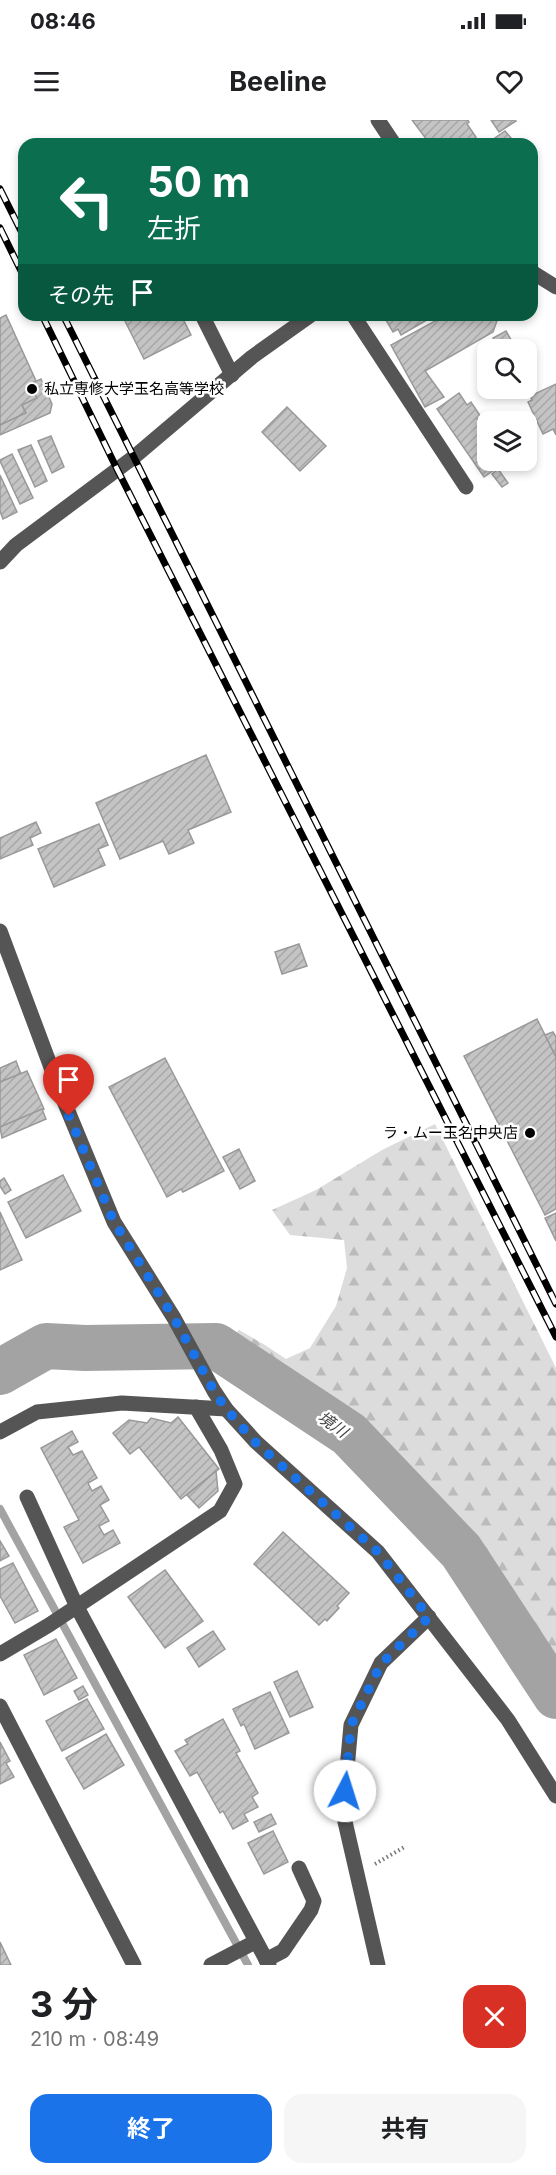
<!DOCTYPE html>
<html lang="ja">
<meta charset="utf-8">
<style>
body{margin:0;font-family:Inter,"Noto Sans JP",sans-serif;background:#f6f6f6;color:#202124;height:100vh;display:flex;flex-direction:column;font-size:22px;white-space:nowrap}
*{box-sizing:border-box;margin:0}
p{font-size:20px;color:#757577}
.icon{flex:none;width:33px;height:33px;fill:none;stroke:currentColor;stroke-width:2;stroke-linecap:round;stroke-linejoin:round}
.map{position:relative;height:1845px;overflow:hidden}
.drawer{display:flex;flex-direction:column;background:#fff;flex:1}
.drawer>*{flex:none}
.top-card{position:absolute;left:18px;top:18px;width:520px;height:183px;border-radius:18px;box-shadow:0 3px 9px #0003;background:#0b6e4f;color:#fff;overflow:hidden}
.buttons{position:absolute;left:477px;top:219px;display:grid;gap:12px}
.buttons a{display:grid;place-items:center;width:60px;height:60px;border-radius:12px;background:#fff;box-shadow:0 3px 9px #0003;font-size:30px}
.pin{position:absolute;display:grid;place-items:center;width:51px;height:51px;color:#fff;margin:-62px -26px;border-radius:50% 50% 50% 0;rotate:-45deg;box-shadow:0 0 6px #0007}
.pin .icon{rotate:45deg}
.me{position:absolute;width:66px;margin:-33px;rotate:5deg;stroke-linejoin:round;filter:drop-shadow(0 0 4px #0008)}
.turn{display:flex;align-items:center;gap:21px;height:126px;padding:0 30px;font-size:27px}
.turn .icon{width:78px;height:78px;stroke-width:2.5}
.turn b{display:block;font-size:42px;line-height:51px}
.then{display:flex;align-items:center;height:57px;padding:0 30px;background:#0003;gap:12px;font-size:22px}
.round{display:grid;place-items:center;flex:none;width:63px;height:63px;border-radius:18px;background:#f6f6f6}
.overview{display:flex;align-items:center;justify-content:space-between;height:102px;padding:0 30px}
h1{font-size:36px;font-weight:700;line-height:45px}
.primary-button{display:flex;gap:12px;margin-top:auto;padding:12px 30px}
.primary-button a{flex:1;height:69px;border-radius:18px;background:#1a73e8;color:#fff;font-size:24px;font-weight:700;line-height:69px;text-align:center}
.primary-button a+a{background:#f6f6f6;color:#202124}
.status{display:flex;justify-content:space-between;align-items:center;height:42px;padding:0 30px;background:#fff;direction:ltr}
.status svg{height:16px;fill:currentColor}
header{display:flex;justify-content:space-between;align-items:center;height:78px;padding:0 30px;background:#fff;font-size:27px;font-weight:700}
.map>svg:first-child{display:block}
.forest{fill:url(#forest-firs)}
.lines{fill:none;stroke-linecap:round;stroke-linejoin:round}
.stream{stroke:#a3a3a3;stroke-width:8}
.river{stroke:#a3a3a3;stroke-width:46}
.building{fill:url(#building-hatch);stroke:#999;stroke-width:1.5}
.path{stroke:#777;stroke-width:4;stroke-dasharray:1.5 3;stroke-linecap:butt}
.minor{stroke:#555;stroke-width:15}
.rail-casing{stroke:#000;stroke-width:7}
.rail{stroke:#fff;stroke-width:4.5;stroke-dasharray:14;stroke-linecap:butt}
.route{stroke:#1a73e8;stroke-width:10;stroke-dasharray:0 18}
.poi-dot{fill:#000;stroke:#fff;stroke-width:2}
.labels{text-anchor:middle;stroke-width:5;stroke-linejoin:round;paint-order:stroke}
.poi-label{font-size:15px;fill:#000;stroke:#fff;text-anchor:start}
.water-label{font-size:16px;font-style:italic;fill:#444;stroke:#fff}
</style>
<div class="status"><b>08:46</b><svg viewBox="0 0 49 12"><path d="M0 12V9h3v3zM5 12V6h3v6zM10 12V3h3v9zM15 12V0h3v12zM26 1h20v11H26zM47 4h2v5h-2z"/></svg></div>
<header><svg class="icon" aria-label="menu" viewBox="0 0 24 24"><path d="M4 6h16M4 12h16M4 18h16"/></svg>Beeline<svg class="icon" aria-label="heart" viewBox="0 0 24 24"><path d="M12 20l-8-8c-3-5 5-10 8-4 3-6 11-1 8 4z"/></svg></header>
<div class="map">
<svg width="556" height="1845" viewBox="0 0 556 1845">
<defs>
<pattern id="forest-firs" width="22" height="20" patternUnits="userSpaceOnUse" patternTransform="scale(1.5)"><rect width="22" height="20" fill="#dcdcdc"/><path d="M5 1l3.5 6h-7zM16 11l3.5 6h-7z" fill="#bbb"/></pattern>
<pattern id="building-hatch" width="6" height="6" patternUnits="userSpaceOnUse" patternTransform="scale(1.5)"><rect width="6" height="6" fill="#c4c4c4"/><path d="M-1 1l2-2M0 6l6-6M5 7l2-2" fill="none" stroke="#a7a7a7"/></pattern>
</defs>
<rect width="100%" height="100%" fill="#fff"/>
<path class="forest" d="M435 1004 556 1248V1576L461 1431 349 1314 216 1226 232 1217 239 1210 265 1225 286 1239 310 1228 336 1186 347 1148 344 1120 290 1115 272 1090 316 1070 382 1030Z"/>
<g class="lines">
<path class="stream" d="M0 1389 248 1845"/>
<path class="river" d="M0 1252 46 1226 85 1228 216 1226 349 1314 461 1431 556 1576"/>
</g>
<g class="building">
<path d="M412 0H468L469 2 467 4 476 17 467 24H430Z"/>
<path d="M491 0H515L516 1 499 12Z"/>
<path d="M505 11 512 19 506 23 499 24 495 18Z"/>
<path d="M6 195 36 261 30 264 37 278 22 285 26 293 0 305V198Z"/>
<path d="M122 195H181L191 215 144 239Z"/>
<path d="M383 195H424L427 200 401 215 398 209 393 212Z"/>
<path d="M446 195H499L493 212 425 251 444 277 425 287 391 225Z"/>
<path d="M506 211 517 230H500L493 218Z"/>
<path d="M41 259 52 284 50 293 0 315V305L26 293 22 285 37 278 30 264Z"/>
<path d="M556 264V315L553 309 543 314 528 282 532 280 530 276Z"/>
<path d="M459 273 467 285 471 282 481 297 477 299 488 313V340L507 341 484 357 437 289Z"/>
<path d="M287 287 326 326 300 351 262 312Z"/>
<path d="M51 316 64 347 52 353 38 321Z"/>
<path d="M31 325 47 361 35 367 18 330Z"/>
<path d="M12 334 33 378 20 384 0 341V340Z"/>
<path d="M498 349 508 363 502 367 492 354Z"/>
<path d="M0 355 17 392 3 399 0 391Z"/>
<path d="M206 635 231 692 188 710 194 723 169 734 163 721 120 739 96 683Z"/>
<path d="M36 702 41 713 30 718 33 725 0 739V718Z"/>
<path d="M99 704 108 725 98 729 105 745 54 767 38 729Z"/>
<path d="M299 824 307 846 282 854 275 832Z"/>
<path d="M537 899 556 937V1089L545 1095 464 936Z"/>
<path d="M553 912 556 917V937L545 915Z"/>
<path d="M165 938 224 1051 183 1072 181 1069 167 1077 109 967Z"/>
<path d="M16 941 21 954 0 962V948Z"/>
<path d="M27 951 44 989 0 1007V962Z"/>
<path d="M42 989 46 999 2 1018 0 1007Z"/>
<path d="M239 1029 255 1061 240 1069 223 1037Z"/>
<path d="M63 1055 81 1091 26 1118 8 1082Z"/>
<path d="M4 1058 11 1070 5 1074 0 1066V1061Z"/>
<path d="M0 1092 22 1140 0 1150Z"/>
<path d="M556 1093V1121L545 1098Z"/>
<path d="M178 1297 219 1349 181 1379 139 1327 130 1334 113 1313 129 1300 147 1303 151 1298 171 1303Z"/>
<path d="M72 1311 78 1322 68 1327 73 1335 82 1331 97 1358 88 1363 92 1371 101 1366 109 1380 100 1385 109 1401 99 1406 104 1415 113 1410 120 1423 83 1443 64 1407 79 1400 41 1328Z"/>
<path d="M216 1351 218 1371 199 1388 187 1375Z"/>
<path d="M283 1412 349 1473 337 1486 339 1488 327 1501 325 1499 319 1505 254 1444Z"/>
<path d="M0 1421 9 1436 0 1441Z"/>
<path d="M13 1443 38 1491 15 1503 0 1476V1449Z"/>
<path d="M165 1450 203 1501 165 1528 128 1477Z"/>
<path d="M213 1511 225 1529 199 1547 187 1528Z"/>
<path d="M56 1519 77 1558 44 1575 24 1535Z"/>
<path d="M297 1551 313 1587 290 1597 274 1562Z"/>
<path d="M83 1566 88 1575 79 1580 74 1571Z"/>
<path d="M270 1572 289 1613 255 1629 244 1604 241 1606 233 1589Z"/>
<path d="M87 1579 104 1609 62 1631 46 1601Z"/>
<path d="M223 1599 240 1631 236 1633 258 1673 252 1677 258 1687 244 1694 248 1701 233 1709 223 1691 220 1693 197 1652 190 1656 175 1631 188 1624 185 1620Z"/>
<path d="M106 1614 124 1645 84 1669 66 1638Z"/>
<path d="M0 1622 10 1641 6 1643 14 1657 0 1664Z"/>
<path d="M271 1694 276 1704 259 1712 254 1702Z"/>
<path d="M273 1711 288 1742 264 1754 248 1723Z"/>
<path d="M0 1822 11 1845H0Z"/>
</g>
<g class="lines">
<path class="path" d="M375 1744 406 1726"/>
<g class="minor">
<path d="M378 0 394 24"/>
<path d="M532 152 556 167"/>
<path d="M202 195 232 255"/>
<path d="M353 195 466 367"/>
<path d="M0 442 16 425 134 337 252 237 311 195"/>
<path d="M0 811 61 974 114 1102 174 1198 214 1271 226 1289 256 1322 378 1432 508 1600 556 1676"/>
<path d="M0 1312 37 1292 122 1283 226 1289"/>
<path d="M27 1377 77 1487 269 1845"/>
<path d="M0 1534 49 1505 220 1391 235 1364 221 1330 196 1287"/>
<path d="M0 1586 134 1845"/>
<path d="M266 1840 283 1831 311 1790 314 1781 299 1748"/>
<path d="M211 1845 255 1822"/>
<path d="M378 1845 343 1693 351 1605 381 1543 429 1497"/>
</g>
<g class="rail-casing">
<g id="rail">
<path d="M0 69 24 117"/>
<path d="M0 108 24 157"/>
<path d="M42 195 117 349 556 1217"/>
<path d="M63 195 556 1184"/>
</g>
</g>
<use href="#rail" class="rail"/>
</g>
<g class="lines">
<path class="route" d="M69 996 114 1102 174 1198 214 1271 226 1289 255 1322 378 1432 429 1497 381 1544 351 1605 345 1671"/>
</g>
<g class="poi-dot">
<circle cx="32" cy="269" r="6"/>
<circle cx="530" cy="1013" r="6"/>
</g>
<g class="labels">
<g class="poi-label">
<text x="44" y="274">私立専修大学玉名高等学校</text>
<text x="518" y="1018" text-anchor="end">ラ・ムー玉名中央店</text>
</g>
<g class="water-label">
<text transform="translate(333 1304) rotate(35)" y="6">境川</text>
</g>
</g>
</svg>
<div class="buttons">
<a><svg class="icon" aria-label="search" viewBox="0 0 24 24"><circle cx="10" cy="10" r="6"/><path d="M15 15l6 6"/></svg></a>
<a><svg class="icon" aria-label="layers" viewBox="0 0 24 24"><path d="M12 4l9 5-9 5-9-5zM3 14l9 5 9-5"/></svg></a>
</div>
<div class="pin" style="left:69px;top:996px;background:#d93025"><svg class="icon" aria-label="arrive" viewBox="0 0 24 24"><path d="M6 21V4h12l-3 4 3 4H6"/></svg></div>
<svg class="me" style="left:345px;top:1671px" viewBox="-20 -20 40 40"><circle r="19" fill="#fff"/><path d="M0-13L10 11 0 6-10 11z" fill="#1a73e8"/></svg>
<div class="top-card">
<div class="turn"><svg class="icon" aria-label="left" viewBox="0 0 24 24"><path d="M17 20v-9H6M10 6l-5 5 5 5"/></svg><div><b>50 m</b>左折</div></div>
<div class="then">その先<svg class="icon" aria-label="arrive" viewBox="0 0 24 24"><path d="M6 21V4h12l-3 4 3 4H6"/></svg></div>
</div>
</div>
<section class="drawer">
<div class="overview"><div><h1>3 分</h1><p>210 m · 08:49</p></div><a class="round" style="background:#d93025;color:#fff"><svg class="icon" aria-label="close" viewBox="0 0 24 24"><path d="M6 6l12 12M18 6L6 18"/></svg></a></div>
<div class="primary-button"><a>終了</a><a>共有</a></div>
</section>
